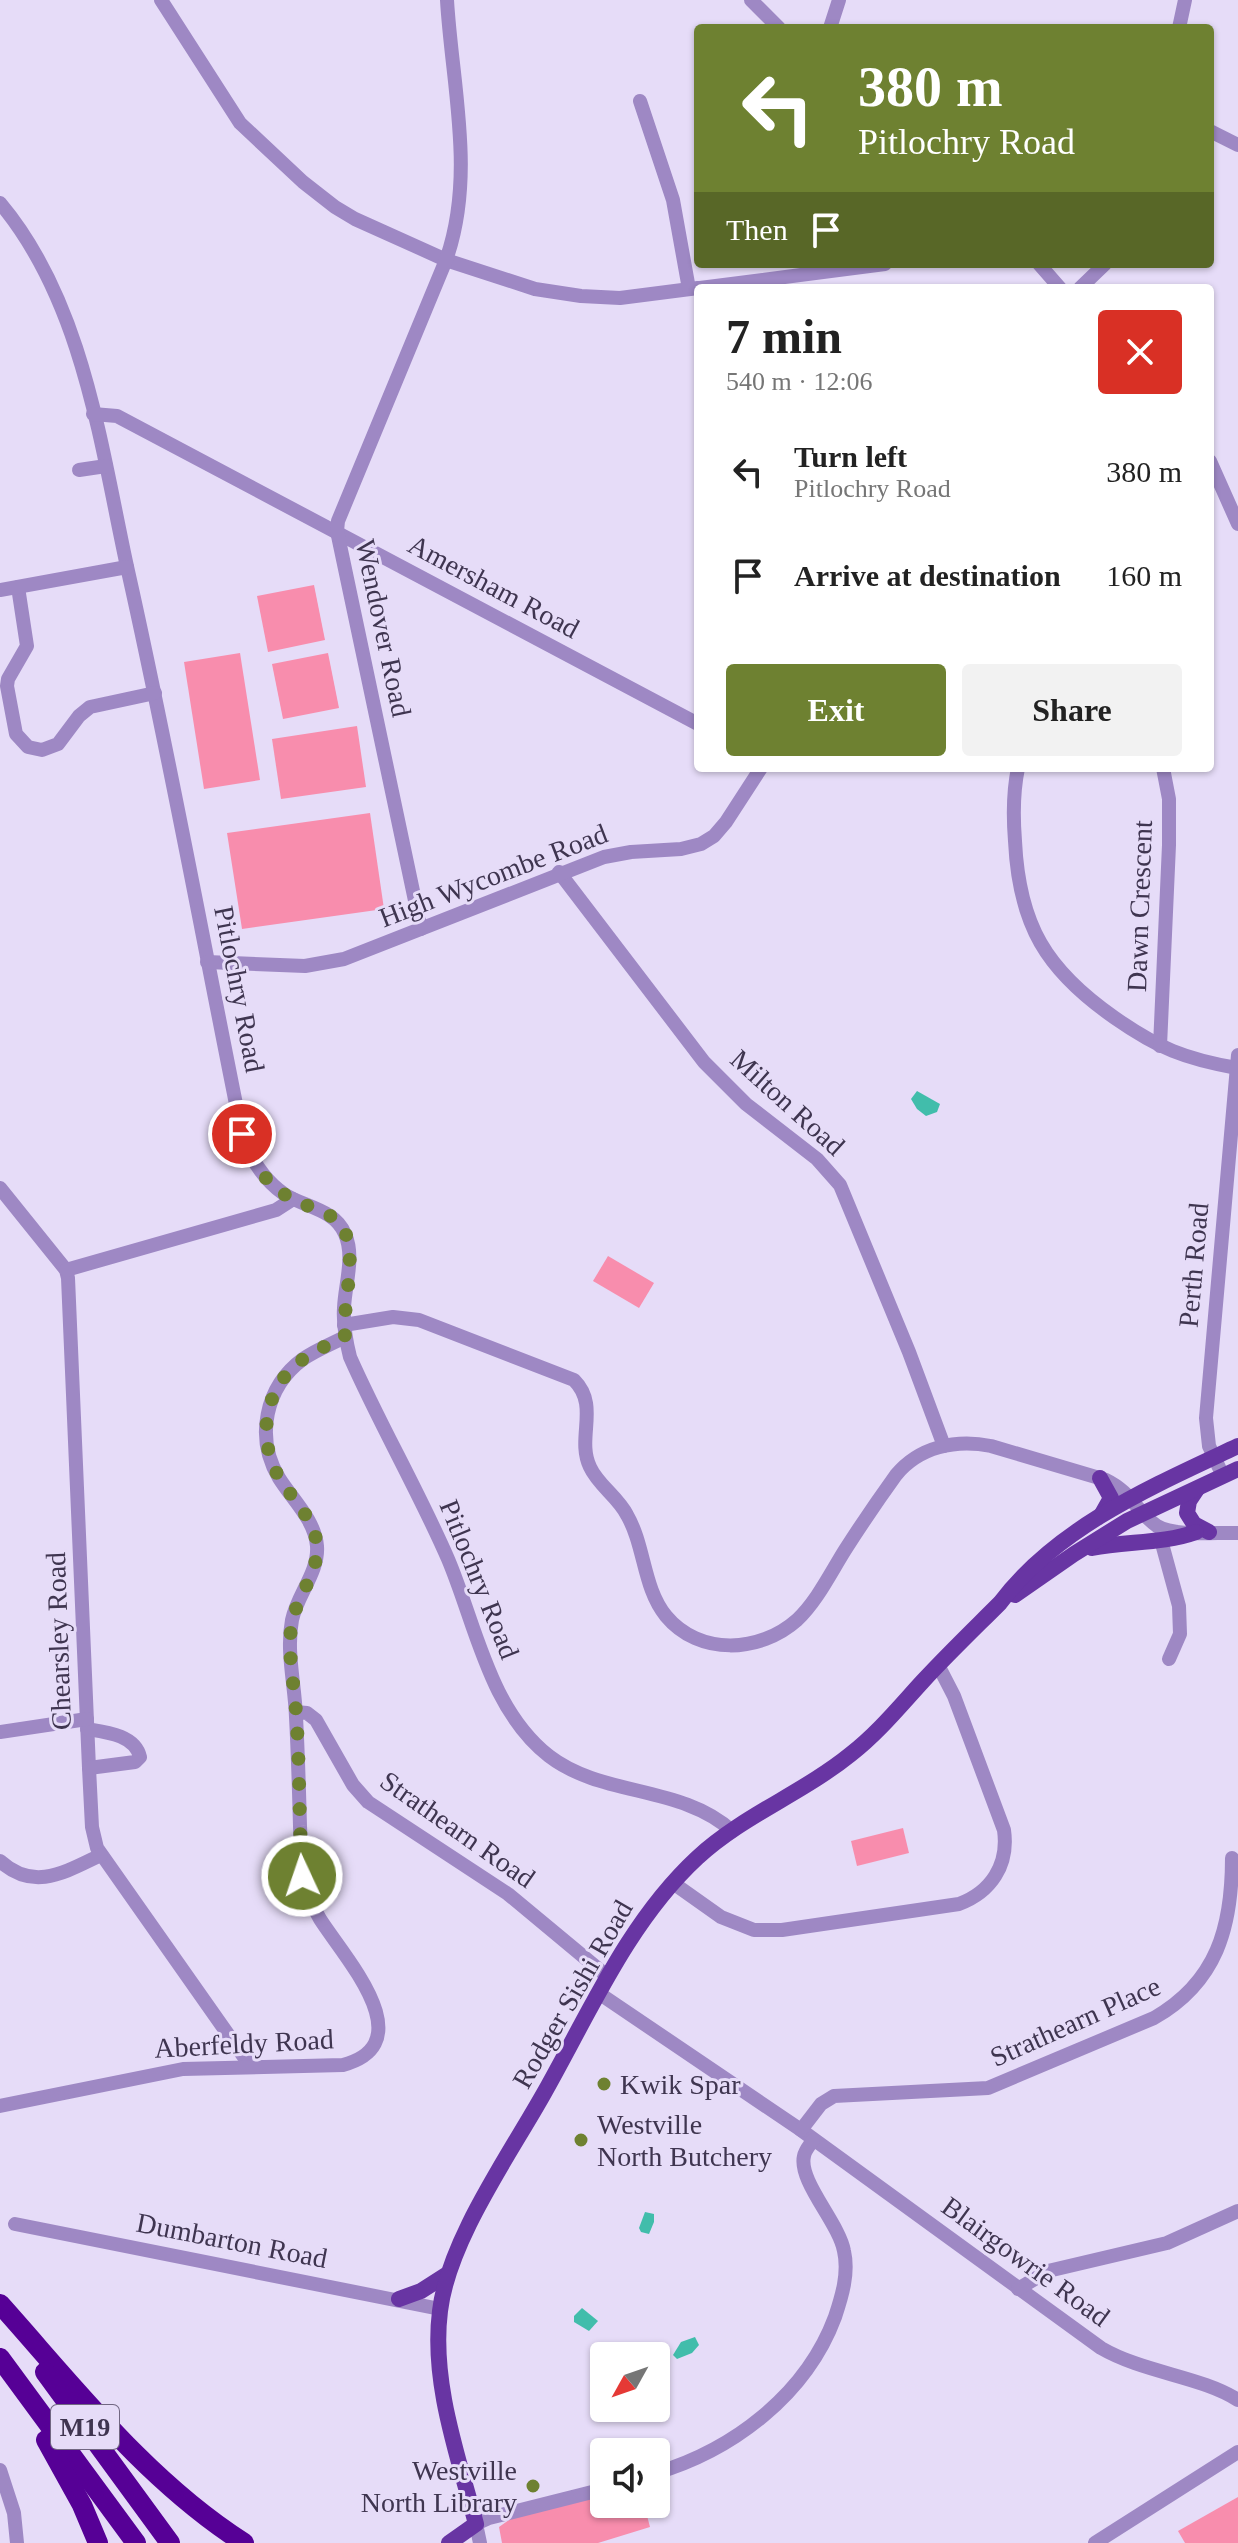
<!DOCTYPE html>
<meta charset="utf-8">
<style>
body{margin:0;font-family:Georgia,serif;background:#f2f2f2;color:#222;height:100vh;display:flex;flex-direction:column;font-size:30px;white-space:nowrap}
*{box-sizing:border-box;margin:0}
p{font-size:26px;color:#767676}
.icon{flex:none;width:44px;height:44px;fill:none;stroke:currentColor;stroke-width:2;stroke-linecap:round;stroke-linejoin:round}
.map{position:relative;flex:1;overflow:hidden}
.drawer{position:absolute;left:694px;top:284px;width:520px;height:488px;display:flex;flex-direction:column;background:#fff;border-radius:8px;box-shadow:0 2px 6px #0004}
.drawer>*{flex:none}
.guide{position:absolute;left:694px;top:24px;width:520px;height:244px;border-radius:8px;box-shadow:0 2px 6px #0004;background:#6e8131;color:#fff;overflow:hidden}
.needle{width:52px;rotate:230deg}
.fabs{position:absolute;left:590px;top:2342px;display:grid;gap:16px}
.fabs a{display:grid;place-items:center;width:80px;height:80px;border-radius:8px;background:#fff;box-shadow:0 2px 6px #0004;font-size:40px}
.pin{position:absolute;display:grid;place-items:center;width:68px;height:68px;color:#fff;margin:-34px;border:4px solid #fff;border-radius:50%;box-shadow:0 2px 8px #0007}
.me{position:absolute;width:88px;margin:-44px;rotate:357deg;stroke-linejoin:round;filter:drop-shadow(0 0 6px #0008)}
.turn{display:flex;align-items:center;gap:28px;height:168px;padding:0 32px;font-size:36px}
.turn .icon{width:104px;height:104px;stroke-width:2.5}
.turn b{display:block;font-size:56px;line-height:68px}
.then{display:flex;align-items:center;height:76px;padding:0 32px;background:#0003;gap:16px;font-size:30px}
.round{display:grid;place-items:center;flex:none;width:84px;height:84px;border-radius:8px;background:#f2f2f2}
.overview{display:flex;align-items:center;justify-content:space-between;height:136px;padding:0 32px}
h1{font-size:48px;font-weight:700;line-height:60px}
.primary-button{display:flex;gap:16px;margin-top:auto;padding:16px 32px}
.primary-button a{flex:1;height:92px;border-radius:8px;background:#6e8131;color:#fff;font-size:32px;font-weight:700;line-height:92px;text-align:center}
.primary-button a+a{background:#f2f2f2;color:#222}
ul{padding:0;list-style:none}
li{display:flex;align-items:center;gap:24px;height:104px;padding:0 32px}
li div{flex:1}
li b{display:block;font-size:30px}
li em{font-style:normal}
.map>svg:first-child{display:block}
.green{fill:#f88dad}
.water{fill:#41bdab}
.lines{fill:none;stroke-linecap:round;stroke-linejoin:round}
.minor{stroke:#9e88c4;stroke-width:14}
.major{stroke:#6835a3;stroke-width:16}
.highway{stroke:#560096;stroke-width:20}
.route{stroke:#6e8131;stroke-width:14;stroke-dasharray:0 25.2}
.poi-dot{fill:#6e8131;stroke:#e6dcf8;stroke-width:3}
.labels{text-anchor:middle;stroke-width:6;stroke-linejoin:round;paint-order:stroke}
.shield{fill:#e6dcf8;stroke:#716782;stroke-width:2}
.shield-label{font-size:26px;font-weight:bold;fill:#3f3550}
.street-label{font-size:28px;fill:#3f3550;stroke:#e6dcf8}
.poi-label{font-size:28px;fill:#3f3550;stroke:#e6dcf8;text-anchor:start}
</style>
<div class="map">
<svg width="1238" height="2543" viewBox="0 0 1238 2543">
<rect width="100%" height="100%" fill="#e6dcf8"/>
<g class="green">
<path d="M314 585 325 640 268 652 257 596Z"/>
<path d="M240 653 260 780 204 789 184 662Z"/>
<path d="M328 653 339 708 283 719 272 664Z"/>
<path d="M357 726 366 787 281 799 272 739Z"/>
<path d="M370 813 384 909 242 929 227 833Z"/>
<path d="M608 1256 654 1283 639 1308 593 1281Z"/>
<path d="M903 1828 909 1853 857 1866 851 1841Z"/>
<path d="M604 2488V2504H644L650 2527 598 2543H502L499 2527 526 2508Z"/>
<path d="M1238 2497V2543H1185L1178 2531Z"/>
</g>
<g class="water">
<path d="M917 1091 940 1104 937 1112 926 1116 917 1109 911 1099Z"/>
<path d="M645 2212 654 2214V2222L649 2234 641 2232 639 2228Z"/>
<path d="M582 2308 598 2321 589 2331 574 2322V2316Z"/>
<path d="M695 2337 699 2345 692 2353 677 2359 673 2355 681 2342Z"/>
</g>
<g class="lines">
<g class="minor">
<path d="M161 0 240 123 303 182 335 207 355 219 446 260 535 289 581 296 620 298 698 288"/>
<path d="M751 0 779 28"/>
<path d="M830 28 839 0"/>
<path d="M1179 28 1185 0"/>
<path d="M640 101 673 200 689 289"/>
<path d="M1210 131 1238 145"/>
<path d="M0 203C84 303 101 448 128 571 170 758 204 946 242 1134 250 1158 263 1179 284 1194 304 1207 335 1209 345 1234 355 1257 345 1284 344 1308 343 1324 346 1341 350 1357 380 1425 418 1490 448 1559 476 1625 489 1709 549 1756 602 1797 682 1785 732 1831"/>
<path d="M1039 264 1060 288"/>
<path d="M700 288 885 264"/>
<path d="M1080 288 1105 264"/>
<path d="M93 414 117 416 698 724"/>
<path d="M1210 461 1238 524"/>
<path d="M79 470 106 466"/>
<path d="M18 587 27 646 8 679 7 686 16 734 28 747 42 750 58 744 79 716 90 707 155 693"/>
<path d="M0 590 127 567"/>
<path d="M1018 768C1013 792 1013 816 1015 841 1019 925 1046 970 1115 1018 1158 1048 1185 1059 1237 1068"/>
<path d="M559 872 704 1062 746 1104 817 1159 840 1185 909 1352 944 1446"/>
<path d="M421 929 337 531 338 521 446 260C476 175 452 86 447 0"/>
<path d="M207 962 305 966 344 959 604 857 631 852 681 849 701 844 714 836 726 822 761 768"/>
<path d="M1160 1046 1169 845V799L1163 768"/>
<path d="M0 1188 66 1270 68 1278 89 1768 92 1827 97 1848 251 2067"/>
<path d="M66 1270 276 1210 293 1199"/>
<path d="M344 1325 393 1317 419 1320 574 1380C600 1406 576 1438 590 1467 598 1485 618 1497 627 1515 645 1546 643 1588 666 1616 699 1656 760 1653 797 1620 817 1601 830 1574 845 1550 861 1525 878 1500 896 1475 919 1447 955 1439 991 1446L1106 1480C1131 1492 1137 1512 1157 1526 1174 1537 1217 1532 1238 1533"/>
<path d="M1223 1476 1209 1446 1206 1418 1238 1055"/>
<path d="M1161 1540 1179 1606 1180 1634 1169 1659"/>
<path d="M296 1712 307 1713 316 1720 353 1785 368 1802 508 1894 608 1977"/>
<path d="M87 1729C106 1732 135 1735 140 1757L135 1762 89 1768"/>
<path d="M0 1732 87 1719"/>
<path d="M0 1861C34 1892 65 1872 101 1855"/>
<path d="M673 1883 721 1917 754 1930H782L959 1904C991 1892 1009 1865 1004 1830L954 1696 938 1665"/>
<path d="M600 1994 801 2130 1101 2348C1144 2373 1200 2376 1238 2400"/>
<path d="M0 2106 183 2069 343 2065C424 2043 344 1957 320 1919 313 1907 307 1894 304 1880 299 1863 301 1843 300 1826 299 1789 298 1753 296 1717 295 1685 286 1652 292 1620 297 1595 319 1572 317 1546 315 1520 292 1499 279 1478 255 1438 265 1387 303 1359 316 1350 331 1344 345 1337"/>
<path d="M801 2130 821 2104 834 2096 988 2088 1154 2018C1217 1982 1232 1927 1232 1858"/>
<path d="M15 2224 440 2309"/>
<path d="M1018 2289 1048 2271 1167 2243 1238 2211"/>
<path d="M0 2470 14 2513 17 2543"/>
<path d="M656 2473C733 2450 806 2395 835 2317 842 2296 849 2273 844 2251 839 2223 798 2181 804 2156 805 2150 810 2145 813 2140"/>
<path d="M480 2543 476 2524 489 2518 604 2489"/>
<path d="M1095 2543 1238 2452"/>
</g>
<g class="major">
<path d="M1100 1478 1111 1498 1102 1514"/>
<path d="M1197 1489 1189 1501 1187 1513 1194 1524 1209 1532"/>
<path d="M1092 1548C1126 1541 1163 1544 1196 1532"/>
<path d="M1015 1595 1074 1554 1127 1521 1238 1469"/>
<path d="M399 2299 421 2291 446 2275"/>
<path d="M449 2543 476 2524C458 2456 431 2382 440 2311 448 2242 508 2157 543 2095 589 2014 628 1922 697 1858 742 1816 803 1793 851 1754 878 1733 900 1706 923 1681 948 1654 974 1629 1000 1603 1057 1527 1153 1486 1238 1446"/>
</g>
<g class="highway">
<path d="M0 2304C76 2389 147 2481 244 2543"/>
<path d="M0 2358 136 2543"/>
<path d="M45 2372 170 2543"/>
<path d="M46 2440 82 2505 98 2543"/>
</g>
</g>
<g class="lines">
<path class="route" d="M242 1134C251 1162 267 1186 294 1200 312 1209 336 1212 345 1232 357 1260 342 1305 345 1337 329 1344 312 1352 298 1363 263 1392 257 1441 280 1479 293 1500 316 1521 317 1547 318 1575 294 1600 291 1628 288 1656 294 1684 296 1712 300 1767 299 1822 302 1876"/>
</g>
<g class="poi-dot">
<circle cx="604" cy="2084" r="8"/>
<circle cx="581" cy="2140" r="8"/>
<circle cx="533" cy="2486" r="8"/>
</g>
<g class="labels">
<rect class="shield" x="51" y="2405" width="68" height="44" rx="6"/>
<g class="shield-label">
<text x="85" y="2436">M19</text>
</g>
<g class="street-label">
<text transform="translate(494 586) rotate(28)" y="10">Amersham Road</text>
<text transform="translate(384 628) rotate(78)" y="10">Wendover Road</text>
<text transform="translate(493 875) rotate(-21)" y="10">High Wycombe Road</text>
<text transform="translate(1139 906) rotate(-88)" y="10">Dawn Crescent</text>
<text transform="translate(240 989) rotate(79)" y="10">Pitlochry Road</text>
<text transform="translate(788 1102) rotate(42)" y="10">Milton Road</text>
<text transform="translate(1193 1265) rotate(-85)" y="10">Perth Road</text>
<text transform="translate(480 1579) rotate(68)" y="10">Pitlochry Road</text>
<text transform="translate(58 1641) rotate(-92)" y="10">Chearsley Road</text>
<text transform="translate(458 1829) rotate(35)" y="10">Strathearn Road</text>
<text transform="translate(572 1994) rotate(-60)" y="10">Rodger Sishi Road</text>
<text transform="translate(1075 2021) rotate(-24)" y="10">Strathearn Place</text>
<text transform="translate(244 2043) rotate(-3)" y="10">Aberfeldy Road</text>
<text transform="translate(232 2240) rotate(11)" y="10">Dumbarton Road</text>
<text transform="translate(1026 2261) rotate(36)" y="10">Blairgowrie Road</text>
</g>
<g class="poi-label">
<text x="620" y="2094">Kwik Spar</text>
<text x="597" y="2134">Westville<tspan x="597" dy="32">North Butchery</tspan></text>
<text x="517" y="2480" text-anchor="end">Westville<tspan x="517" dy="32">North Library</tspan></text>
</g>
</g>
</svg>
<div class="fabs">
<a><svg class="needle" viewBox="-14 -14 28 28"><path d="M0-13l5 13h-10z" fill="#e53935"/><path d="M0 13l5-13h-10z" fill="#767676"/></svg></a>
<a><svg class="icon" aria-label="sound" viewBox="0 0 24 24"><path d="M4 9h4l5-4v14l-5-4H4zM17 9q2 3 0 6"/></svg></a>
</div>
<div class="pin" style="left:242px;top:1134px;background:#d93025"><svg class="icon" aria-label="arrive" viewBox="0 0 24 24"><path d="M6 21V4h12l-3 4 3 4H6"/></svg></div>
<svg class="me" style="left:302px;top:1876px" viewBox="-20 -20 40 40"><circle r="17" fill="#6e8131" stroke="#fff" stroke-width="3"/><path d="M0-11L8 9 0 5-8 9z" fill="#fff"/></svg>
<div class="guide">
<div class="turn"><svg class="icon" aria-label="left" viewBox="0 0 24 24"><path d="M17 20v-9H6M10 6l-5 5 5 5"/></svg><div><b>380 m</b>Pitlochry Road</div></div>
<div class="then">Then<svg class="icon" aria-label="arrive" viewBox="0 0 24 24"><path d="M6 21V4h12l-3 4 3 4H6"/></svg></div>
</div>
<section class="drawer">
<div class="overview"><div><h1>7 min</h1><p>540 m · 12:06</p></div><a class="round" style="background:#d93025;color:#fff"><svg class="icon" aria-label="close" viewBox="0 0 24 24"><path d="M6 6l12 12M18 6L6 18"/></svg></a></div>
<ul>
<li><svg class="icon" aria-label="left" viewBox="0 0 24 24"><path d="M17 20v-9H6M10 6l-5 5 5 5"/></svg><div><b>Turn left</b><p>Pitlochry Road</p></div><em>380 m</em></li>
<li><svg class="icon" aria-label="arrive" viewBox="0 0 24 24"><path d="M6 21V4h12l-3 4 3 4H6"/></svg><div><b>Arrive at destination</b></div><em>160 m</em></li>
</ul>
<div class="primary-button"><a>Exit</a><a>Share</a></div>
</section>
</div>
